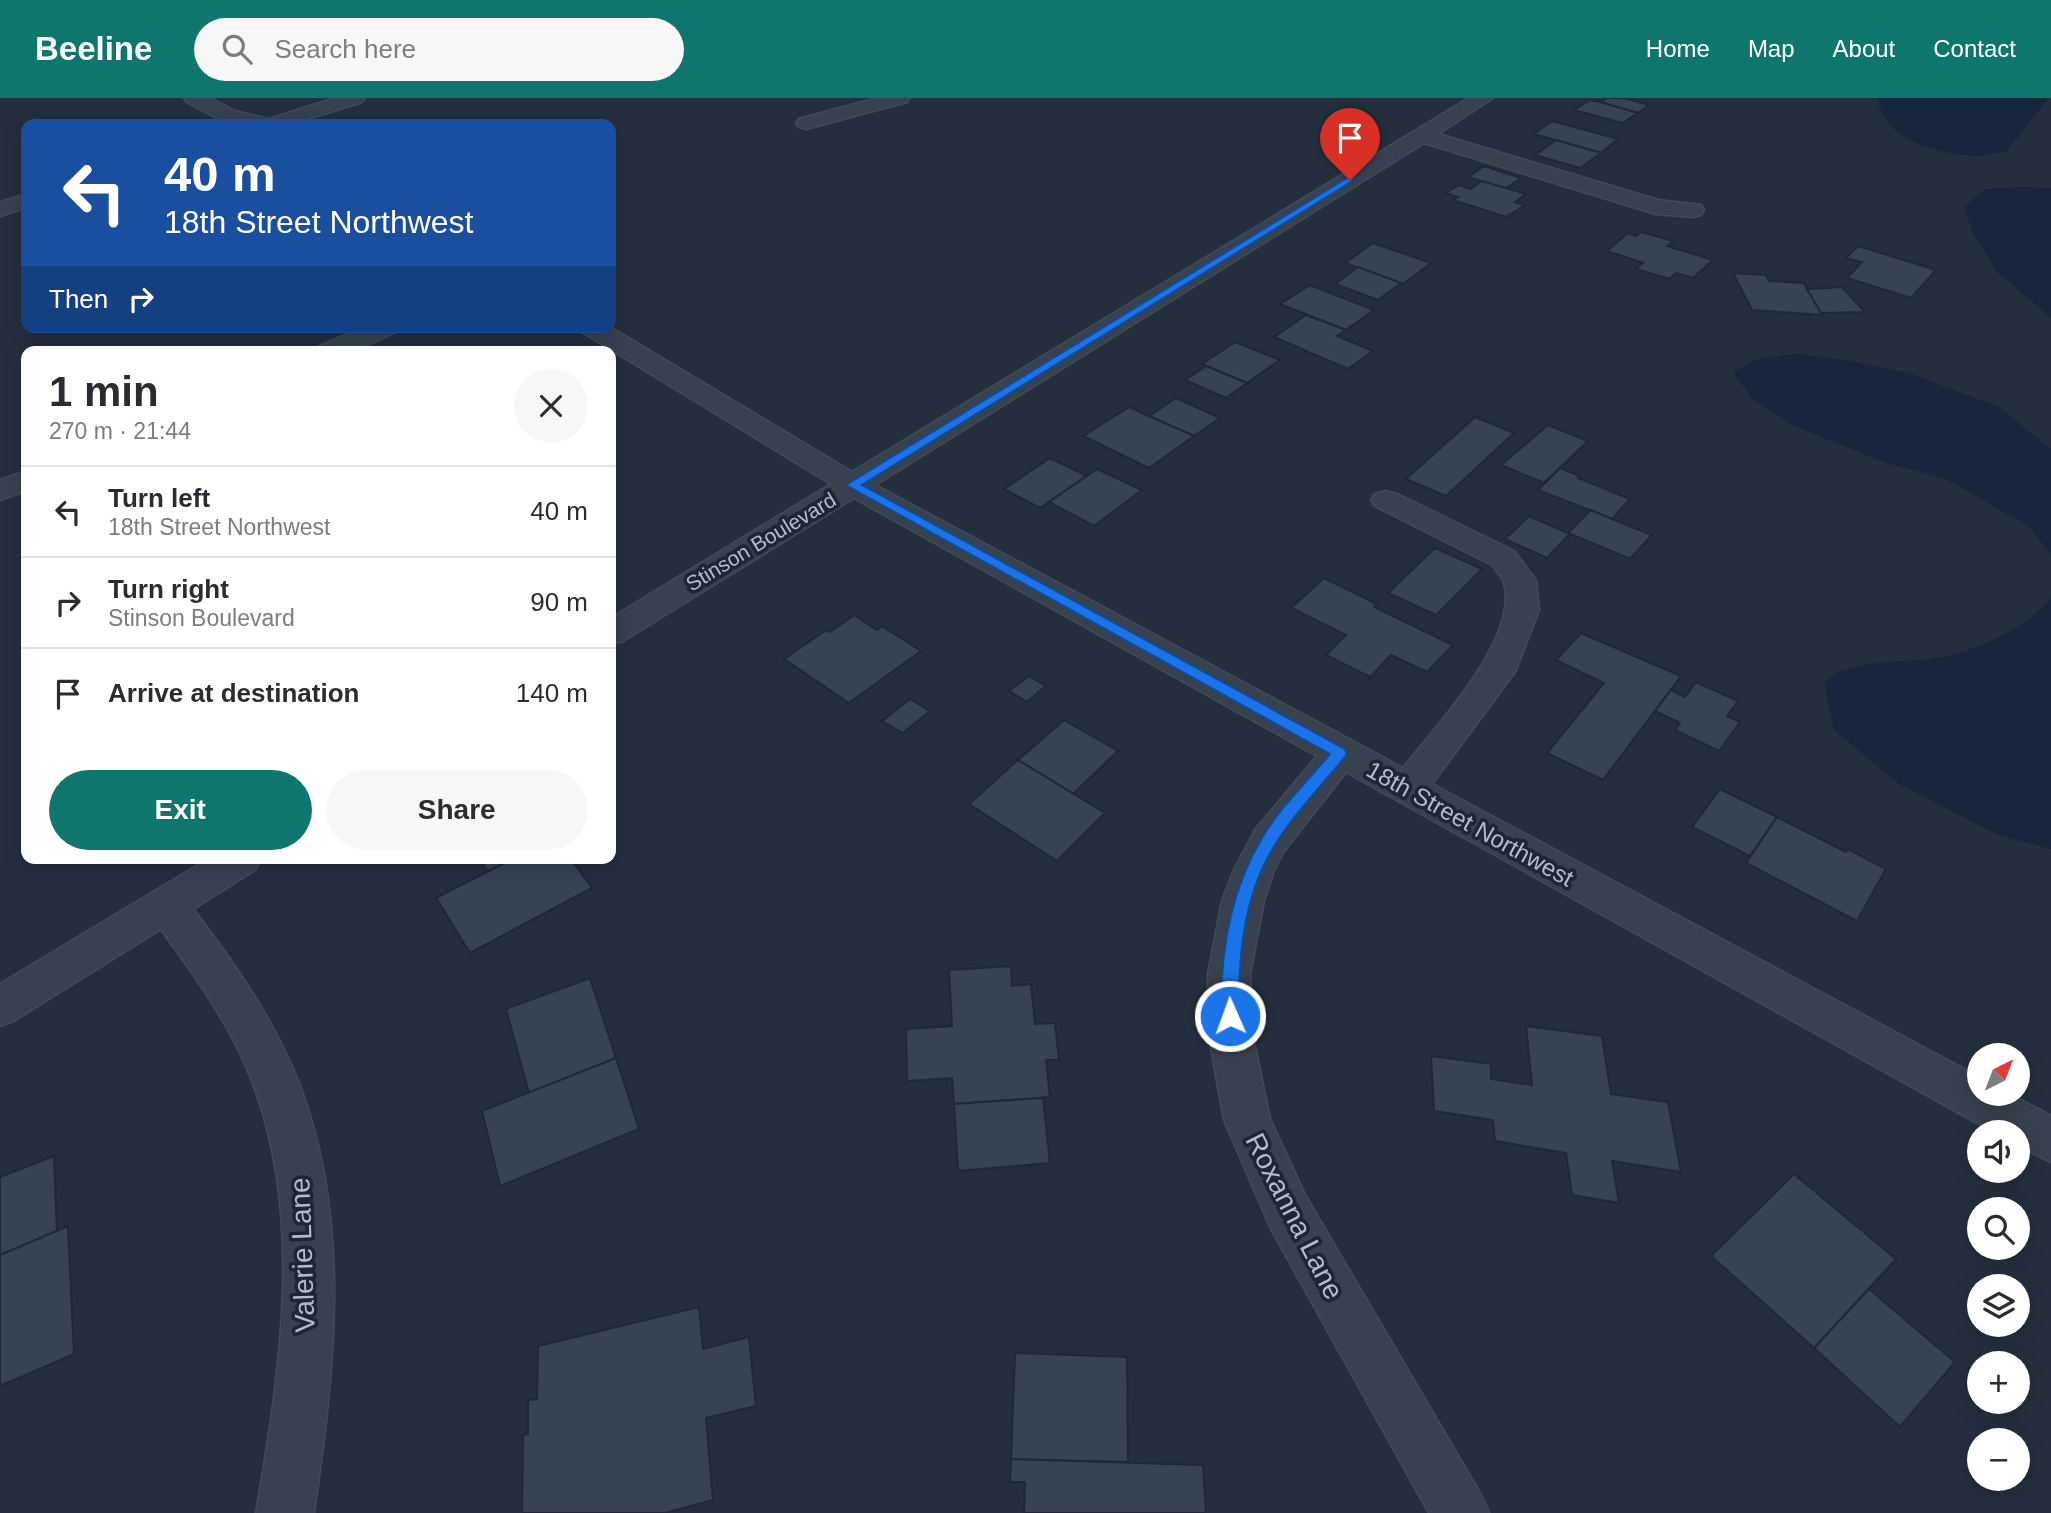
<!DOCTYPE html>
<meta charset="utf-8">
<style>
body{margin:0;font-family:Arial,sans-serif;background:#f7f7f7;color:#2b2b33;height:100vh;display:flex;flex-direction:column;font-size:26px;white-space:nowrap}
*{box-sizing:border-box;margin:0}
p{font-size:23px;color:#7c7c81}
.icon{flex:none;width:38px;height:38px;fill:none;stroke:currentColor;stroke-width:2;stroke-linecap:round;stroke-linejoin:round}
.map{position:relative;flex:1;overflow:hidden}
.side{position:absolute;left:21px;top:248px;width:595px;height:518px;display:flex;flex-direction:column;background:#fff;border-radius:14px;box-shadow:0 4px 18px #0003}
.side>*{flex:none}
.guide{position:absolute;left:21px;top:21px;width:595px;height:214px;border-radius:14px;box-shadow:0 4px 18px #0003;background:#1a4fa0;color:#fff;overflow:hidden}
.needle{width:46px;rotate:42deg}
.buttons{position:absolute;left:1967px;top:945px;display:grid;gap:14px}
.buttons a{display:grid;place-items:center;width:63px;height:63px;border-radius:50%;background:#fff;box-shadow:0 4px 18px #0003;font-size:35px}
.pin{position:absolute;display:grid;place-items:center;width:60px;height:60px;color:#fff;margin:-72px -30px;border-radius:50% 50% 50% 0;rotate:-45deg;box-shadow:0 0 7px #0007}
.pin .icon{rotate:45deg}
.me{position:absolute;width:77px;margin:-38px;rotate:358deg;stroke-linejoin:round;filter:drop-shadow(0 0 5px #0008)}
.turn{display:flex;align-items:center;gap:24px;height:147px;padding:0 28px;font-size:32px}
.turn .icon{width:91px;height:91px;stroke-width:2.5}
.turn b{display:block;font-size:49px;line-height:60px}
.then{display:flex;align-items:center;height:66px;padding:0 28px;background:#0003;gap:14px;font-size:26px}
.round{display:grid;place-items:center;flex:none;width:74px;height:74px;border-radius:37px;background:#f7f7f7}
.summary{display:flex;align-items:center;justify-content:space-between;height:119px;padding:0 28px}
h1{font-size:42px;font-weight:800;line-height:52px}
.action{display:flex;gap:14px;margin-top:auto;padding:14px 28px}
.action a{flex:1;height:80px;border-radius:42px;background:#0f766e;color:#fff;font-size:28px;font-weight:800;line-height:80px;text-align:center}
.action a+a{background:#f7f7f7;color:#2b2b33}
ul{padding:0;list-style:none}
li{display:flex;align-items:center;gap:21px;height:91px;padding:0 28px;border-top:2px solid #e1e1e2}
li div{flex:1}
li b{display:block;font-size:26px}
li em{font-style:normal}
header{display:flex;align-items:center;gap:42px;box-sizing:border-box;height:98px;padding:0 35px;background:#0f766e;color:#fff}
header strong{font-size:33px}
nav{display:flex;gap:38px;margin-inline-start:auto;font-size:24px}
.search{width:490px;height:63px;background:#f7f7f7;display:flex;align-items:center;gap:18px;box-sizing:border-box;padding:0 24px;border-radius:38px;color:#7c7c81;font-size:26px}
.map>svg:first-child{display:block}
.water{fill:#17263c}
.building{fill:#364354;stroke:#1f2835;stroke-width:2}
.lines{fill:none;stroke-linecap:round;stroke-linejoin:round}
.minor-casing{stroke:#414a57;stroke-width:3}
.minor{fill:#38414e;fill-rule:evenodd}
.route{fill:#1a73e8;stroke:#114b97;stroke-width:2}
.labels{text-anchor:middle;stroke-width:7;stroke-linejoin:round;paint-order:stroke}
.far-street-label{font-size:21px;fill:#b4bcc9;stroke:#1d2633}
.street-label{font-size:24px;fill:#b4bcc9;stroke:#1d2633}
.near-street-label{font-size:28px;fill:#b4bcc9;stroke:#1d2633}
</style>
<header>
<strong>Beeline</strong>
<div class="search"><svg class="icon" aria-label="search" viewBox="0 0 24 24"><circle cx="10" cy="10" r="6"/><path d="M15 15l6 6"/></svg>Search here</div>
<nav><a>Home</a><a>Map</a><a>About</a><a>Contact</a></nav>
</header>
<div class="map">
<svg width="2051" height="1415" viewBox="0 0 2051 1415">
<rect width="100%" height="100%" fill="#242f3e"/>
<g class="water">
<path d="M1878 0H2049L2007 53C1996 55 1985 58 1974 58 1940 56 1881 42 1878 0Z"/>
<path d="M2017 89 2051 90V220L1997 174 1973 136 1964 109 1985 91Z"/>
<path d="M1798 256 1846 262 1909 275 1999 309 2051 351V456L2028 428 1946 381 1886 365 1792 327 1752 301 1733 274 1760 260Z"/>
<path d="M2051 500V751L1998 737 1899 686 1834 632 1824 586C1842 560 1907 565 1937 560 1974 554 2028 529 2051 500Z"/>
</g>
<g class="building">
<path d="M1607 0H1624L1649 7 1638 15 1600 4Z"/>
<path d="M1590 2 1600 4 1638 15 1622 25 1574 12Z"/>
<path d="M1552 23 1618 41 1601 55 1534 36Z"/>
<path d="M1556 42 1601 55 1580 70 1535 57Z"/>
<path d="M1484 68 1521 80 1505 91 1468 79Z"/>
<path d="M1482 83 1526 96 1515 104 1525 107 1506 119 1453 102 1458 99 1446 95 1459 87 1471 91Z"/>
<path d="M1641 134 1673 143 1667 148 1713 162 1693 180 1676 175 1669 181 1636 171 1643 165 1607 153 1628 135 1636 138Z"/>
<path d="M1373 145 1431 165 1403 186 1345 165Z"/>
<path d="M1858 148 1936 172 1911 200 1847 180 1862 164 1846 160Z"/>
<path d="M1358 169 1401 185 1378 202 1335 186Z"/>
<path d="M1733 175 1766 177 1769 183 1804 185 1822 217 1752 212Z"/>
<path d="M1310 187 1374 212 1346 232 1280 206Z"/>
<path d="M1842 189 1865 214 1821 215 1807 191Z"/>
<path d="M1306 217 1346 232 1337 238 1373 253 1348 271 1274 239Z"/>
<path d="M1235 244 1280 262 1247 285 1202 266Z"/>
<path d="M1206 268 1247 285 1226 300 1185 282Z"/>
<path d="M1176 300 1220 320 1194 338 1149 318Z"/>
<path d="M1129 309 1149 318 1194 338 1149 370 1083 338Z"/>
<path d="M1475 319 1514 335 1446 398 1406 381Z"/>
<path d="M1548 327 1588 343 1544 385 1501 367Z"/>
<path d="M1050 360 1087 378 1040 410 1004 391Z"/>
<path d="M1560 370 1580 378 1578 380 1630 401 1612 421 1538 392Z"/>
<path d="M1097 371 1142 392 1094 428 1049 404Z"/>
<path d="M1591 412 1612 421 1652 437 1630 461 1568 435Z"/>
<path d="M1529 418 1570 436 1547 460 1505 441Z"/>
<path d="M1435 450 1482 471 1436 517 1388 495Z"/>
<path d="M1324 480 1377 506 1374 509 1453 547 1427 574 1391 557 1370 579 1326 557 1346 537 1291 510Z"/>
<path d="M854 517 877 532 882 528 921 553 849 605 784 561 826 532 830 534Z"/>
<path d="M1581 535 1681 578 1603 682 1547 655 1604 585 1556 562Z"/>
<path d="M1029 578 1046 588 1027 604 1009 593Z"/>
<path d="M1696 584 1738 603 1727 618 1740 624 1719 653 1675 632 1680 625 1655 613 1671 592 1685 599Z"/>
<path d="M910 601 930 613 903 635 882 623Z"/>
<path d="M1064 622 1118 653 1073 696 1018 662Z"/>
<path d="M1018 662 1105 715 1057 763 969 706Z"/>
<path d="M1720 691 1777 719 1750 758 1692 729Z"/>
<path d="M1777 719 1846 754 1848 751 1886 771 1857 823 1746 765Z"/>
<path d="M480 761H512L488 774Z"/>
<path d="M512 761H571L592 790 470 855 436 800Z"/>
<path d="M1011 868 1012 888 1031 886 1035 926 1055 925 1059 962H1046L1050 999 954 1006 952 980 907 983 906 931 952 928 949 872Z"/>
<path d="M590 880 616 960 529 995 506 911Z"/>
<path d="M1526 928 1602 938 1611 996 1668 1004 1681 1074 1612 1063 1619 1105 1572 1097 1566 1055 1495 1043 1493 1022 1434 1013 1431 958 1491 966V981L1532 987Z"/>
<path d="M616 960 639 1031 500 1088 482 1013Z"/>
<path d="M1043 1000 1050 1065 958 1073 954 1006Z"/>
<path d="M54 1058 57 1134 0 1157V1079Z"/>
<path d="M1794 1076 1896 1161 1814 1250 1711 1158Z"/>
<path d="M68 1128 74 1256 0 1288V1157Z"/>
<path d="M1869 1191 1955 1264 1900 1329 1814 1250Z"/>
<path d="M699 1209 703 1251 749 1239 756 1308 706 1320 713 1402 665 1415H522L523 1337 528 1336V1302L537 1301 538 1248Z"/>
<path d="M1015 1255 1127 1259 1128 1364 1011 1361Z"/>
<path d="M1011 1361 1203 1367 1206 1415H1024L1025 1384H1010Z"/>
</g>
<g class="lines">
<g class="minor-casing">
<g id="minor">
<path d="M184 0H210L235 13 269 21 335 0H365L362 4C317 18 269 38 222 22 210 17 198 10 187 4Z"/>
<path d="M877 0H910L907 4 806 31 799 29 796 25 799 21Z"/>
<path d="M1469 0H1493L1438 36 1658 102 1701 107 1704 112 1701 117 1693 119 1656 116 1424 45 875 387 1403 670C1435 629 1520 540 1504 485 1502 479 1495 472 1492 467L1375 408 1371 402 1375 396 1386 393 1397 396 1514 453 1536 483 1539 512 1515 574 1432 686 1979 979V996H2010L2051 1018V1064L2018 1048V1034H1993L1346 674 1284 753 1274 772 1264 803 1250 876 1253 939 1270 1021 1305 1097 1480 1395 1489 1415H1429L1271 1131 1224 1022 1209 939 1208 876 1222 803 1234 772 1255 732 1317 658 854 400 623 543 611 546V520L831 386 582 234 578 229H610L852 374Z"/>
<path d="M26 96V110L0 118V104Z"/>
<path d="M364 229H400L396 234 352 254H316L320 248Z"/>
<path d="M26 373V393L0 402V382Z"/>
<path d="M208 761H261L255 772 193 811C235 866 275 923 300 988 352 1125 334 1274 314 1415H256C281 1269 307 1107 245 966 224 918 192 874 161 831L15 922 0 928V886Z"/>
</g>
</g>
<use href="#minor" class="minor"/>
</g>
<path class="route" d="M1347 80 1354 82 862 387 1345 651 1347 655 1345 659C1322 687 1294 716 1275 747 1244 795 1237 862 1240 918L1237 923 1230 925 1224 923 1221 918C1220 857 1230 793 1262 740 1279 710 1308 683 1330 656L846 387Z"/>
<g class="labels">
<g class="far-street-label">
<text transform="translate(761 444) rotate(-31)" y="7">Stinson Boulevard</text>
</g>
<g class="street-label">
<text transform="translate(1470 726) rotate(29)" y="8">18th Street Northwest</text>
</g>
<g class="near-street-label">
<text transform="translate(1295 1118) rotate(63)" y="10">Roxanna Lane</text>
<text transform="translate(302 1157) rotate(-92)" y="10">Valerie Lane</text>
</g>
</g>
</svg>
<div class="buttons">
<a><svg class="needle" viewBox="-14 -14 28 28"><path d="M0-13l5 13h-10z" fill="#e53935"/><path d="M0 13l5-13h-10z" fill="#7c7c81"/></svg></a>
<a><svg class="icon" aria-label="sound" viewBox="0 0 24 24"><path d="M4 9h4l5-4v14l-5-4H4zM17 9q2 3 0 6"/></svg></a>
<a><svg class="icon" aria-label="search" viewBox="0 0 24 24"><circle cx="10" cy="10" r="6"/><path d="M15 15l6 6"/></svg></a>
<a><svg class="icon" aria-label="layers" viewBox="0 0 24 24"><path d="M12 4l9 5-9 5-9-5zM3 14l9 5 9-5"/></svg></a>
<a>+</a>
<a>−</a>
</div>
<div class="pin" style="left:1350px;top:82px;background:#d93025"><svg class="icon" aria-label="arrive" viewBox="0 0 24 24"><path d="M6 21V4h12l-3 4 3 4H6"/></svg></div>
<svg class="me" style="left:1230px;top:918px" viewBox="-20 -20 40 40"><circle r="17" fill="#1a73e8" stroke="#fff" stroke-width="3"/><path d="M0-11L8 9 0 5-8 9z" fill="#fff"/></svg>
<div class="guide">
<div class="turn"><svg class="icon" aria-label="left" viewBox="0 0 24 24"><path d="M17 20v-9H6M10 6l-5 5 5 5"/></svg><div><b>40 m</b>18th Street Northwest</div></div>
<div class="then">Then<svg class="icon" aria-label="right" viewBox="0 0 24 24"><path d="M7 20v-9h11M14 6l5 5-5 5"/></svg></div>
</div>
<section class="side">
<div class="summary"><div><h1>1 min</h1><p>270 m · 21:44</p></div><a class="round"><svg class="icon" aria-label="close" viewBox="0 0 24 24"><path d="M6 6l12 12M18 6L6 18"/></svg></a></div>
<ul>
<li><svg class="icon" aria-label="left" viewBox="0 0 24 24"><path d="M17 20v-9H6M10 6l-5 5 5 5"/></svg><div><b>Turn left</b><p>18th Street Northwest</p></div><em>40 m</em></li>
<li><svg class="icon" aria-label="right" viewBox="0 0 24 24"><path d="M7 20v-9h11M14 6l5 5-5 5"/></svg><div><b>Turn right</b><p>Stinson Boulevard</p></div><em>90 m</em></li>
<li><svg class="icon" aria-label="arrive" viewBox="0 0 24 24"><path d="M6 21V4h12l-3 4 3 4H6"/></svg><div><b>Arrive at destination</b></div><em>140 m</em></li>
</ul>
<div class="action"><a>Exit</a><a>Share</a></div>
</section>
</div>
